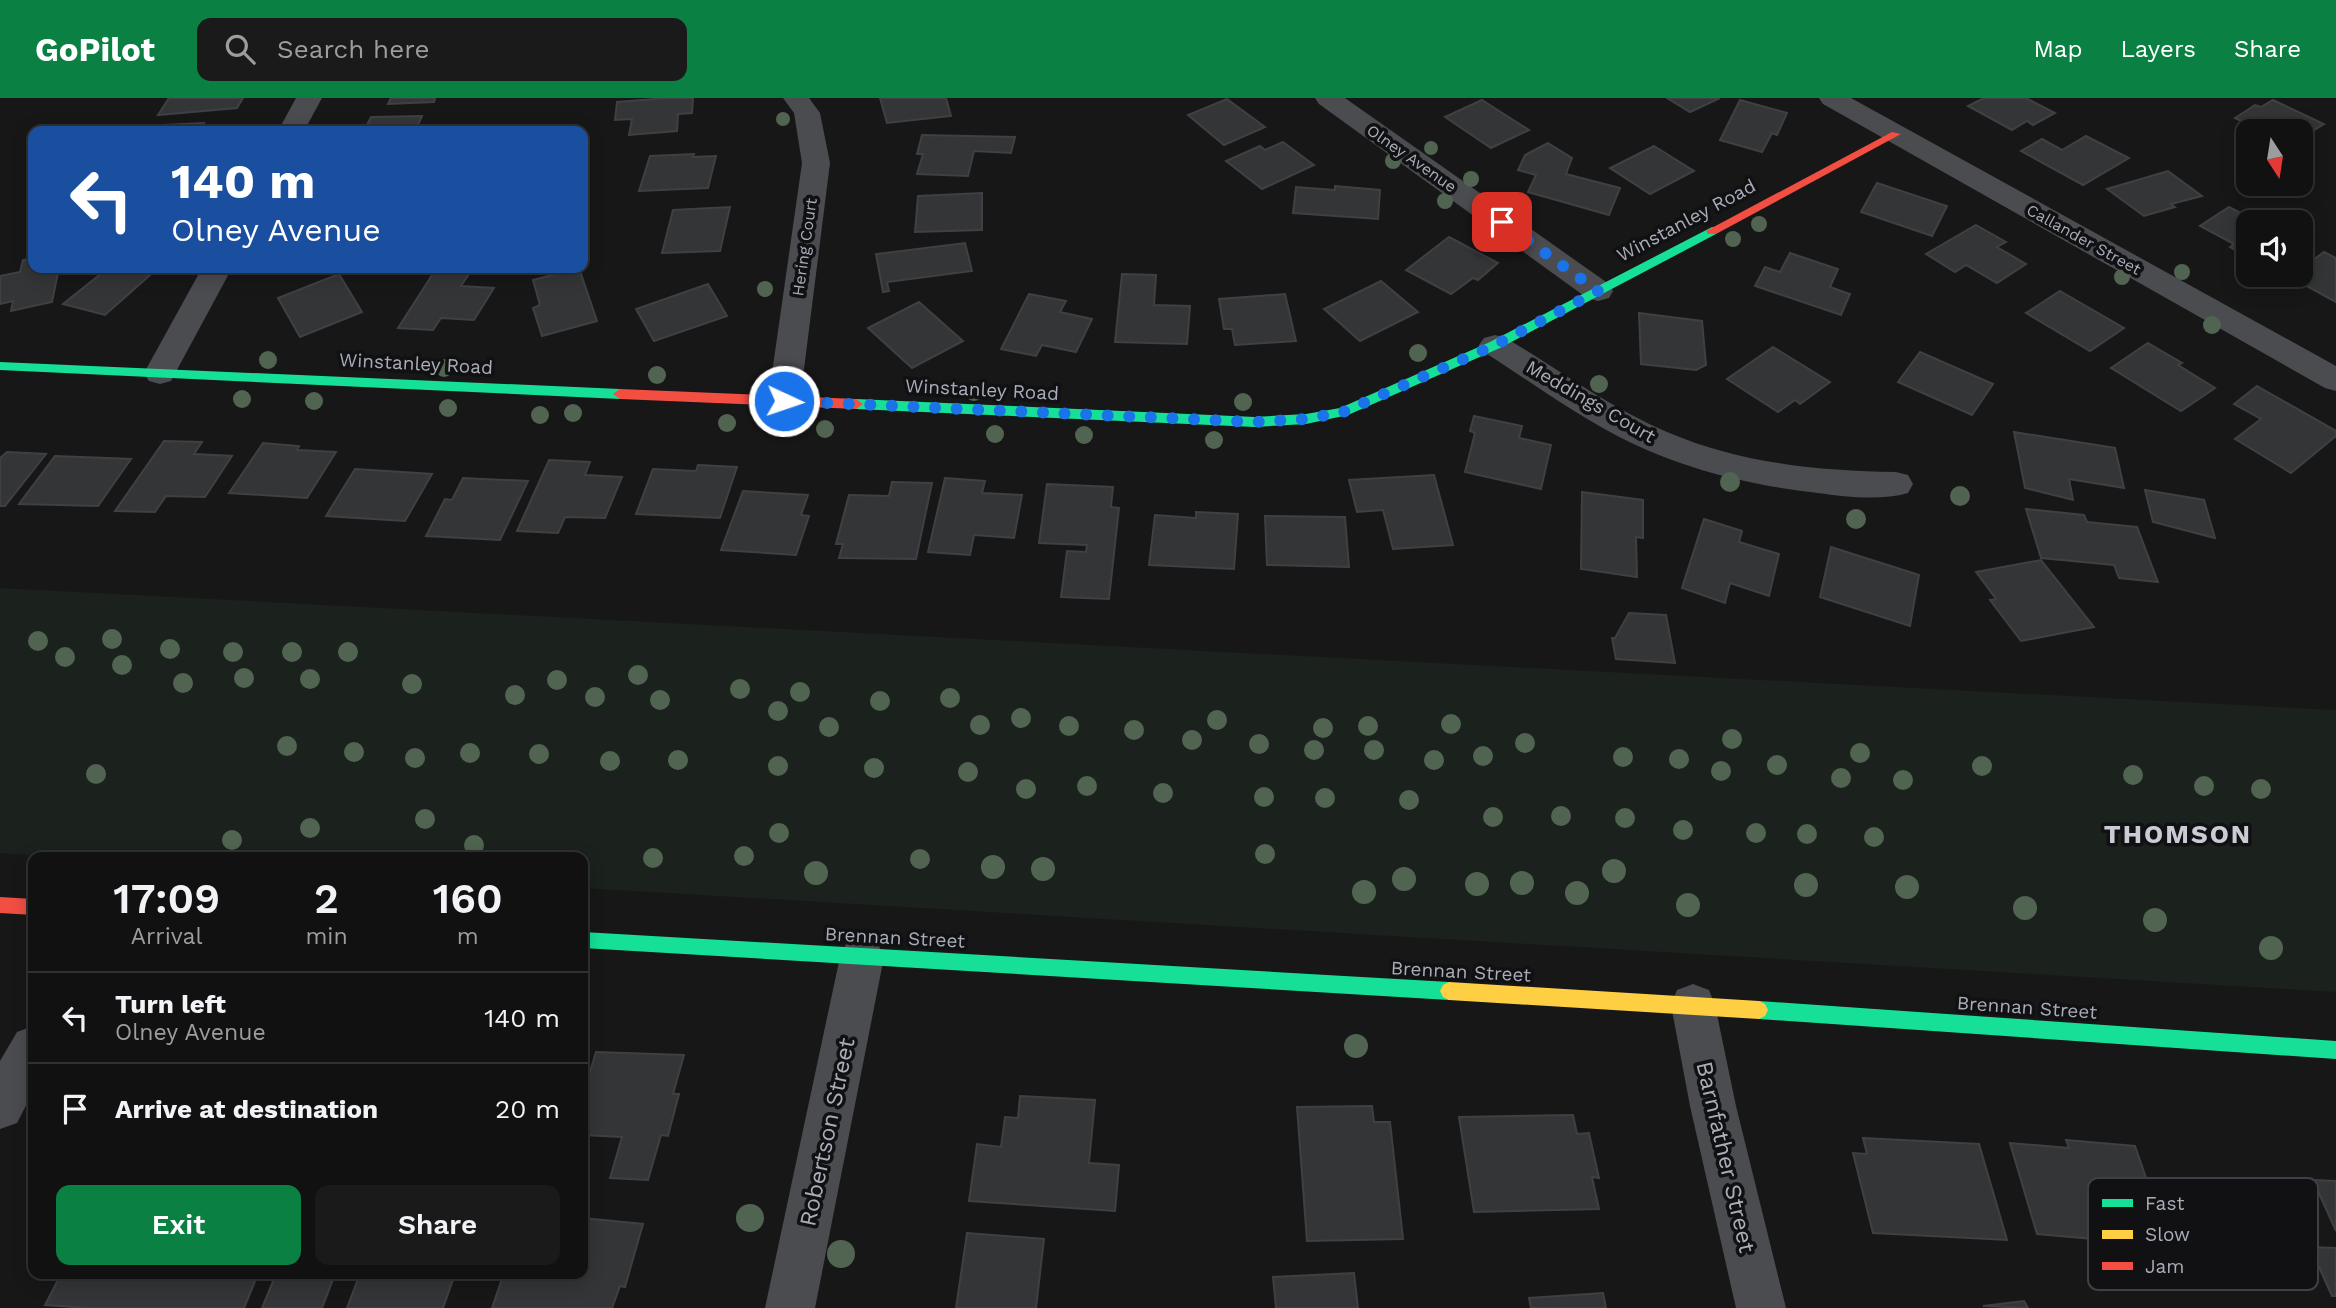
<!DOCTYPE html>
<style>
body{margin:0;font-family:"Work Sans",sans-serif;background:#1a1a1a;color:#f1f3f6;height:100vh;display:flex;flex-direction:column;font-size:26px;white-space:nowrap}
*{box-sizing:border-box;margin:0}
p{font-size:23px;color:#9c9d9f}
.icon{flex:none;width:38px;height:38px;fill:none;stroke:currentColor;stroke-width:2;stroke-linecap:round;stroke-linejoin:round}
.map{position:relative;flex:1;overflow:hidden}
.sheet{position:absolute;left:28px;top:754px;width:560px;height:427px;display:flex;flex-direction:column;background:#111;border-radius:14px;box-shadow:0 4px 18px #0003,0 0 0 2px #303131}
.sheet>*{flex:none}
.banner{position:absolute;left:28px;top:28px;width:560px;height:147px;border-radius:14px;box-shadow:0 4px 18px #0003,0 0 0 2px #303131;background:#1a4fa0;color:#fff;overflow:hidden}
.needle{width:46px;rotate:168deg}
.tools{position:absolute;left:2236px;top:21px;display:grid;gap:14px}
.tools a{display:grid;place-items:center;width:77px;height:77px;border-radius:14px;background:#111;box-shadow:0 4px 18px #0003,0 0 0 2px #303131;font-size:35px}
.pin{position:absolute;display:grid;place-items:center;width:60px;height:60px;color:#fff;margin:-30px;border-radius:14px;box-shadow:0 4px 10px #0006}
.me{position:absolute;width:77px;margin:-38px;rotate:93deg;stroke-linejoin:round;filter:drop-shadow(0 0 5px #0008)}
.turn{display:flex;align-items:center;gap:24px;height:147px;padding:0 28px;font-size:32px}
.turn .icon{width:91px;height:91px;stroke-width:2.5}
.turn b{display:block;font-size:49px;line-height:60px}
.eta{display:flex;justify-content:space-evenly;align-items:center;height:119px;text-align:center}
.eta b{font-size:42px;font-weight:600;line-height:49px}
.button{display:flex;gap:14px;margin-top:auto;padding:14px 28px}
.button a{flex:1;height:80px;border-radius:14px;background:#0b8043;color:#fff;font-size:28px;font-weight:600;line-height:80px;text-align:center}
.button a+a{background:#1a1a1a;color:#f1f3f6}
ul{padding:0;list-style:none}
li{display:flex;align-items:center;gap:21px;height:91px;padding:0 28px;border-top:2px solid #303131}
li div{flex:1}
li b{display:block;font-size:26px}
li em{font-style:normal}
header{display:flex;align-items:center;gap:42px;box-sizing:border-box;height:98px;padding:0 35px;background:#0b8043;color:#fff}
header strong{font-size:33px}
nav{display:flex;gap:38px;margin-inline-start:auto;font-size:24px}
.search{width:490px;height:63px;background:#1a1a1a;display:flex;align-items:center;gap:18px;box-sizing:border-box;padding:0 24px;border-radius:14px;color:#9c9d9f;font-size:26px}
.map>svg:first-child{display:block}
.green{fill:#1b211c}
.building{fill:#343537;stroke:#3f4043;stroke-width:2}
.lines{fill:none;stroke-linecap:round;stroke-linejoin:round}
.street{fill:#4b4c50;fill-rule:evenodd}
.fast{fill:#16e098;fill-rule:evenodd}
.slow{fill:#ffcf43;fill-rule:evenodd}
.jam{fill:#f24e42;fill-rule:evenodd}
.tree{fill:#506451}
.route{stroke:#1a73e8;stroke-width:12;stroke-dasharray:0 21.6}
.labels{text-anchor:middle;stroke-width:7;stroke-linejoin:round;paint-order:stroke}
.far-street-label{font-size:16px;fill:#a8adb8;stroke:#111113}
.street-label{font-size:19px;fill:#a8adb8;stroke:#111113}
.near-street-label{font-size:23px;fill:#a8adb8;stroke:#111113}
.district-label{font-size:26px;font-weight:bold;letter-spacing:2px;fill:#c9ccd4;stroke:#111113}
.key{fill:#111113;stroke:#3e4045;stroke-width:2}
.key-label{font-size:19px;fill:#a8adb8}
</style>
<header>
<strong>GoPilot</strong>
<div class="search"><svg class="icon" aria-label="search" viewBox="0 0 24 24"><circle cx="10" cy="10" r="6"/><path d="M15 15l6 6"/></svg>Search here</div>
<nav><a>Map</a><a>Layers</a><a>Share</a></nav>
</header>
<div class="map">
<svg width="2336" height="1210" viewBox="0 0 2336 1210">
<rect width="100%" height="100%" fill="#171717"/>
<path class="green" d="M0 490 2336 612V894L583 790V760H74L0 755Z"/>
<g class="building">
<path d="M169 0H243L237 10 158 17Z"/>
<path d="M391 0H435L434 4 388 6Z"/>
<path d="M668 0H693L692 15 678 16 677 33 629 37 632 21 615 22 617 4Z"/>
<path d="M880 0H946L951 18 887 25Z"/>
<path d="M1667 0H1720L1690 14Z"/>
<path d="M1984 0H2026L2055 15 2033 27 2027 23 2012 32 1968 8Z"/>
<path d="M1227 1 1265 29 1224 47 1188 17Z"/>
<path d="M1482 2 1529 32 1491 50 1445 19Z"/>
<path d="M1740 2 1787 15 1777 37 1772 35 1762 54 1720 42Z"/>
<path d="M2273 2 2324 26 2301 40V33H2263L2235 20 2255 7 2261 9Z"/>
<path d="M422 18 415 33H364L371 19Z"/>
<path d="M204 25 202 29 225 28 222 33H158L162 27Z"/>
<path d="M922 37 1015 39 1011 55 974 53 968 78 917 76 923 56H917Z"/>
<path d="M2086 38 2129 60 2083 87 2021 53 2042 41 2062 52Z"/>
<path d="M1283 44 1314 67 1262 91 1226 63 1260 48 1265 52Z"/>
<path d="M1548 45 1572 60 1566 76 1620 90 1609 117 1528 94 1536 77 1518 72 1525 57Z"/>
<path d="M1654 48 1694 73 1650 96 1610 70Z"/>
<path d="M694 56 693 59 716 58 708 90 639 93 650 58Z"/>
<path d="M2168 73 2202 98 2171 106 2175 109 2144 118 2107 91Z"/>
<path d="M1877 85 1947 108 1932 138 1861 114Z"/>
<path d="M1335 88 1380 92 1378 121 1293 115 1296 89 1335 92Z"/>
<path d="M982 95V132L915 134 918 98Z"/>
<path d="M730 109 720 153 662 155 673 112Z"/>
<path d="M2229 109 2258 124H2249V159L2230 149 2234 146 2200 128Z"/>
<path d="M1976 127 2006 144 1997 149 2026 166 1997 185 1966 167 1955 174 1926 156Z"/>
<path d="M1449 139 1498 165 1478 182 1473 180 1451 196 1406 172Z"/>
<path d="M965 145 972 173 887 184 889 193 883 194 876 156Z"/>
<path d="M2324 154 2336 160V204L2294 181 2307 171 2303 169Z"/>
<path d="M1790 155 1838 171 1830 189 1850 196 1841 217 1755 188 1765 169 1780 174Z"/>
<path d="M33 160V170H59L52 204 11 213 13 203 0 206V178L20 174 23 162Z"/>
<path d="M108 170H158L105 217 63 206Z"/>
<path d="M579 170 597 223 542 238 533 210 540 207 533 182Z"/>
<path d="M434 174 469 176 461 188 494 190 474 222 441 220 433 232 398 230Z"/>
<path d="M339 176 362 214 300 239 278 200Z"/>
<path d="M1122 176 1156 177 1154 207 1190 208 1187 246 1115 244Z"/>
<path d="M1381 183 1418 214 1360 243 1324 211Z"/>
<path d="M708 186 727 218 654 243 636 211Z"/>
<path d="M2060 193 2124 230 2090 253 2026 215Z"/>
<path d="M1029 196 1066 203 1060 214 1092 221 1076 254 1042 247 1036 258 1001 251Z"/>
<path d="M1285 196 1296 243 1235 247 1232 231H1224L1219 201Z"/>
<path d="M919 204 963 243 912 270 868 230Z"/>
<path d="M1639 215 1702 223 1706 267 1696 272 1641 266Z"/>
<path d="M2148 245 2182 265 2178 267 2215 290 2181 313 2111 270Z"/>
<path d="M1773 249 1830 284 1800 306 1795 302 1778 314 1727 281Z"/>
<path d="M1920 254 1993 286 1972 317 1898 284Z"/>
<path d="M2257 288 2336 333V338L2291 375 2235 341 2261 321 2234 306Z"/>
<path d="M1474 318 1522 328 1519 340 1551 347 1541 391 1465 374 1475 335 1470 333Z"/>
<path d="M2014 334 2115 350 2124 390 2069 381 2073 402 2025 390Z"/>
<path d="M164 343 202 344 194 356 232 358 205 399 166 398 155 414 115 413Z"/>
<path d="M263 345 299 348 297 352 336 354 307 400 229 395Z"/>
<path d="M7 354 46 356 5 408H0V360Z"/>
<path d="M55 358 131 361 98 408 19 406Z"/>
<path d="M549 362 590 364 585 377 622 379 605 420 565 419 558 435 517 433Z"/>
<path d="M698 367 737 369 720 420 636 416 653 371 696 373Z"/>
<path d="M355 371 432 376 405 423 326 418Z"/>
<path d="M1434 377 1453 447 1393 451 1383 412 1357 414 1349 382Z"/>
<path d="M463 380 528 383 500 442 426 438 445 401 452 402Z"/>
<path d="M945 380 985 383 982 395 1022 397 1014 440 974 437 970 457 928 454Z"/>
<path d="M892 384 932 385 916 461 839 460 843 446H836L849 397 889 398Z"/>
<path d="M1047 386 1113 389 1111 409 1119 410 1109 501 1061 499 1067 453 1086 454 1087 447 1039 445Z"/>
<path d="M2145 392 2204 402 2215 440 2153 424Z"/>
<path d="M743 393 808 397 801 417 809 418 796 457 721 452Z"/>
<path d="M1582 394 1643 402V440L1636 439 1637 479 1581 471Z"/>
<path d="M2026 411 2084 417 2087 424 2137 429 2158 484 2119 480 2114 467 2041 460Z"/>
<path d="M1196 414 1238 416 1234 471 1149 467 1155 417 1196 420Z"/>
<path d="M1265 418 1345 419 1349 469 1267 467Z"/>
<path d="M1704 421 1742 433 1739 444 1779 456 1769 498 1730 485 1725 505 1682 490Z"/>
<path d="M1831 449 1919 477 1910 528 1820 499Z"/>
<path d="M2041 462 2094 529 2021 543 1990 502 1996 501 1976 474Z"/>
<path d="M1629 515 1666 517 1675 565 1616 561 1612 540H1615Z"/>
<path d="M596 954 684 957 673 996H679L668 1038 661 1037 648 1082 610 1080 622 1039 583 1037V997Z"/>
<path d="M1020 998 1095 1002 1089 1065 1119 1067 1115 1113 969 1103 977 1046 1001 1049 1005 1019 1018 1020Z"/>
<path d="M1372 1008 1374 1024H1390L1403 1141 1307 1143 1297 1009Z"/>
<path d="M1573 1017 1577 1036 1589 1035 1599 1080 1592 1079 1599 1111 1474 1114 1459 1019Z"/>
<path d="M1863 1040 1979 1046 2007 1142 1873 1135 1853 1055 1867 1056Z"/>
<path d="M2066 1042 2135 1048 2155 1106 2150 1105 2164 1147 2037 1136 2010 1045 2069 1050Z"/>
<path d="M2313 1082 2336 1083V1133Z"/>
<path d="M583 1120 643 1126 625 1189 620 1188 612 1210H492L503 1178 531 1179 533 1176H583Z"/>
<path d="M967 1135 1044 1141 1036 1210H956Z"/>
<path d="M2310 1149 2336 1150V1198H2332Z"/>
<path d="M1354 1175 1358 1210H1276L1273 1179Z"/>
<path d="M61 1176H258L244 1210H87L45 1207Z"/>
<path d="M276 1176H335L322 1210H262Z"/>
<path d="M360 1176H455L443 1210H347Z"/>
<path d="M1603 1195 1606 1210H1531L1529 1200Z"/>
<path d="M2024 1203 2028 1210 1983 1208Z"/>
</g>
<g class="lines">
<g class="street">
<path d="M296 0H322L304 33H278Z"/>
<path d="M783 0H809L820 15 830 65 800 303 795 311 784 314 773 311 768 303 802 65 794 15Z"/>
<path d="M1315 0H1345L1609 186 1613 193 1609 200 1598 203 1587 200 1319 6Z"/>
<path d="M1819 0H1851L2336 268V293L2325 290 1823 6Z"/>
<path d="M202 170H232L171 283 160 286 149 283 144 275Z"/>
<path d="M1495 237 1506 240C1559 272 1610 310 1667 334 1740 365 1817 373 1896 374L1908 377 1913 386 1908 395C1881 403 1846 399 1818 395 1746 387 1674 369 1610 334 1566 310 1526 281 1484 254L1479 247 1484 240Z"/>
<path d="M862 838 877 844 884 859 815 1210H765L840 859 847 844Z"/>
<path d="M1693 886 1709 892 1715 907 1736 1008 1786 1210H1736L1690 1008 1671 907 1677 892Z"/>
<path d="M33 928V994L17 1025 0 1031V963L17 934Z"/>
</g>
<g class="fast">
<path d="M1712 129 1716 130V136L1500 250 1348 317 1306 326 1255 329 856 311 849 306 856 301 1255 319 1306 316 1340 310 1490 244Z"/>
<path d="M0 264 620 291 627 296 620 301 0 272Z"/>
<path d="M583 834 1449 884 1455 887 1458 893 1455 899 1449 902 583 850Z"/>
<path d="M1759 903 2336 943V961L1759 921 1753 918 1750 912 1753 906Z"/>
</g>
<path class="slow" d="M1449 884 1759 903 1765 906 1768 912 1765 918 1759 921 1449 902 1443 899 1440 893 1443 887Z"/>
<g class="jam">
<path d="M1892 34 1901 36 1716 136H1708L1706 133Z"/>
<path d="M620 291 856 301 863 306 856 311 620 301 613 296Z"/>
<path d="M0 799 33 801V817L0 815Z"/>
</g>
</g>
<g class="tree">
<circle cx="783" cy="21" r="7"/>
<circle cx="1431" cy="50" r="7"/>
<circle cx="1393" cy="63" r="8"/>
<circle cx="1471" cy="81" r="8"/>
<circle cx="1445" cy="103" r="8"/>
<circle cx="1759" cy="126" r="8"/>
<circle cx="1733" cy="141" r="8"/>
<circle cx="2182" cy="174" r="8"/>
<circle cx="2122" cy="179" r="8"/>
<circle cx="765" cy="191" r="8"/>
<circle cx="2212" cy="227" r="9"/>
<circle cx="1418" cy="255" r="9"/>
<circle cx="268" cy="262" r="9"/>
<circle cx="444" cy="270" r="9"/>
<circle cx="657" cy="277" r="9"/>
<circle cx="1599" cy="286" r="9"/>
<circle cx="974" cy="294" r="9"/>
<circle cx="242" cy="301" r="9"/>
<circle cx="314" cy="303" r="9"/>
<circle cx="1243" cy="304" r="9"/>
<circle cx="448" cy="310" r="9"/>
<circle cx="573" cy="315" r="9"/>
<circle cx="540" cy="317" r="9"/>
<circle cx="727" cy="325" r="9"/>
<circle cx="825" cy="331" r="9"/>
<circle cx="995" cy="336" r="9"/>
<circle cx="1084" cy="337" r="9"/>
<circle cx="1214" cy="342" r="9"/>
<circle cx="1730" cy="384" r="10"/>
<circle cx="1960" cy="398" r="10"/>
<circle cx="1856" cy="421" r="10"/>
<circle cx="112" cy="541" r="10"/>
<circle cx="38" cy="543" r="10"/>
<circle cx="170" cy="551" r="10"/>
<circle cx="233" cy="554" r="10"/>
<circle cx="292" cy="554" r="10"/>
<circle cx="348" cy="554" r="10"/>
<circle cx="65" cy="559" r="10"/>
<circle cx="122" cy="567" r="10"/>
<circle cx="638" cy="577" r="10"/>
<circle cx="244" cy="580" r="10"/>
<circle cx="310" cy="581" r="10"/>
<circle cx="557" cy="582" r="10"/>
<circle cx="183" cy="585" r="10"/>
<circle cx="412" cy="586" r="10"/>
<circle cx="740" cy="591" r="10"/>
<circle cx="800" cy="594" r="10"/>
<circle cx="515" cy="597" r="10"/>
<circle cx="595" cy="599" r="10"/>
<circle cx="950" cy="600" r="10"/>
<circle cx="660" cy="602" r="10"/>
<circle cx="880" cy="603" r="10"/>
<circle cx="778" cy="613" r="10"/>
<circle cx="1021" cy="620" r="10"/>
<circle cx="1217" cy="622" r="10"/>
<circle cx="1451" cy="626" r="10"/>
<circle cx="980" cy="627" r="10"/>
<circle cx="1069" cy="628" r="10"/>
<circle cx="1368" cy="628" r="10"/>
<circle cx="829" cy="629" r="10"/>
<circle cx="1323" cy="630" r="10"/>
<circle cx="1134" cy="632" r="10"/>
<circle cx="1732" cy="641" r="10"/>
<circle cx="1192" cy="642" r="10"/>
<circle cx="1525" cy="645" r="10"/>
<circle cx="1259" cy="646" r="10"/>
<circle cx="287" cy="648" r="10"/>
<circle cx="1314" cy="652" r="10"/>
<circle cx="1374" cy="652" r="10"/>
<circle cx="354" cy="654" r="10"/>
<circle cx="470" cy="655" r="10"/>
<circle cx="1860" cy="655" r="10"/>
<circle cx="539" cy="656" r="10"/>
<circle cx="1483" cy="658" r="10"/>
<circle cx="1623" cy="659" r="10"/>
<circle cx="415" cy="660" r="10"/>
<circle cx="1679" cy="661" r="10"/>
<circle cx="678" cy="662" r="10"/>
<circle cx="1434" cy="662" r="10"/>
<circle cx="610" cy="663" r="10"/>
<circle cx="1777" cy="667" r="10"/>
<circle cx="778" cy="668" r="10"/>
<circle cx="1982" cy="668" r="10"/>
<circle cx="874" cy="670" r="10"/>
<circle cx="1721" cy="673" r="10"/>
<circle cx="968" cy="674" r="10"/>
<circle cx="96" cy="676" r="10"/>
<circle cx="2133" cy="677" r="10"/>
<circle cx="1841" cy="680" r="10"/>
<circle cx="1903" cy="682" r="10"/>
<circle cx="1087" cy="688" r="10"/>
<circle cx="2204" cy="688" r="10"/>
<circle cx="1026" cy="691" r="10"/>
<circle cx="2261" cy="691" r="10"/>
<circle cx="1163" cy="695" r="10"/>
<circle cx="1264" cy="699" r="10"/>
<circle cx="1325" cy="700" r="10"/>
<circle cx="1409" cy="702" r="10"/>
<circle cx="1561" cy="718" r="10"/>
<circle cx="1493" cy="719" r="10"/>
<circle cx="1625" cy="720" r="10"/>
<circle cx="425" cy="721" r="10"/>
<circle cx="310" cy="730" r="10"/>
<circle cx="1683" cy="732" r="10"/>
<circle cx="779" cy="735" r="10"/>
<circle cx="1756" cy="735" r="10"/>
<circle cx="1807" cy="736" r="10"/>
<circle cx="1874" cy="739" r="10"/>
<circle cx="232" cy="742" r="10"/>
<circle cx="474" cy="747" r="10"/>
<circle cx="1265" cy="756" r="10"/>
<circle cx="744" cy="758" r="10"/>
<circle cx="653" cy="760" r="10"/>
<circle cx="920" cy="761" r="10"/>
<circle cx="993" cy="769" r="12"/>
<circle cx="1043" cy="771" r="12"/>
<circle cx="1614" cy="773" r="12"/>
<circle cx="816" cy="775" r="12"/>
<circle cx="1404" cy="781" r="12"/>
<circle cx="1522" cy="785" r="12"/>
<circle cx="1477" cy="786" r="12"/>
<circle cx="1806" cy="787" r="12"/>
<circle cx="1907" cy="789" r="12"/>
<circle cx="1364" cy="794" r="12"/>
<circle cx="1577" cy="795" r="12"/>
<circle cx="1688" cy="807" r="12"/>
<circle cx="2025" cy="810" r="12"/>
<circle cx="2155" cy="822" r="12"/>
<circle cx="2271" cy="850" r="12"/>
<circle cx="1356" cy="948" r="12"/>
<circle cx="750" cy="1120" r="14"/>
<circle cx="841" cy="1156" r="14"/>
</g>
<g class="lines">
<path class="route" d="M784 303 1255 324 1306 321 1343 314 1495 247 1598 193 1502 124"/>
</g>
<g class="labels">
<g class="far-street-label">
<text transform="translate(1412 60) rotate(35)" y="6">Olney Avenue</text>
<text transform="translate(2084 141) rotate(29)" y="6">Callander Street</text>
<text transform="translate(804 149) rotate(-82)" y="6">Hering Court</text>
</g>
<g class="street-label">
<text transform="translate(1686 122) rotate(-28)" y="7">Winstanley Road</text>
<text transform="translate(416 265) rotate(3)" y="7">Winstanley Road</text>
<text transform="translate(982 291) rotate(3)" y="7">Winstanley Road</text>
<text transform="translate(1591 303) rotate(30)" y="7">Meddings Court</text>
<text transform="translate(895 839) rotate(3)" y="7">Brennan Street</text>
<text transform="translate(1461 873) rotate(3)" y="7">Brennan Street</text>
<text transform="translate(2027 909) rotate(4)" y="7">Brennan Street</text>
</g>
<g class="near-street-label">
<text transform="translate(827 1034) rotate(-78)" y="8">Robertson Street</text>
<text transform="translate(1726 1059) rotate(77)" y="8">Barnfather Street</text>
</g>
<g class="district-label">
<text x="2178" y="745">THOMSON</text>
</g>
</g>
<rect x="2088" y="1080" width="230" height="112" rx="10" class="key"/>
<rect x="2102" y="1101" width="31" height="8" fill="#16e098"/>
<rect x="2102" y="1132" width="31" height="9" fill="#ffcf43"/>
<rect x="2102" y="1164" width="31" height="8" fill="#f24e42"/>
<g class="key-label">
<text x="2145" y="1112">Fast</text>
<text x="2145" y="1143">Slow</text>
<text x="2145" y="1175">Jam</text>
</g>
</svg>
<div class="tools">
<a><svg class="needle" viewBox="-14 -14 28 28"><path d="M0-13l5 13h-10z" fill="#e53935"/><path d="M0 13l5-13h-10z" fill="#9c9d9f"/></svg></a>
<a><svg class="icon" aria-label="sound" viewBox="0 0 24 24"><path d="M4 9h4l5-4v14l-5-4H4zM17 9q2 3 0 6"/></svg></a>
</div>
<div class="pin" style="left:1502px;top:124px;background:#d93025"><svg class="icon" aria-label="arrive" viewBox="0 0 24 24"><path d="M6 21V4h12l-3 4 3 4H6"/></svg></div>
<svg class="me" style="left:784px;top:303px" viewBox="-20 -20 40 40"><circle r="17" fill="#1a73e8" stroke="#fff" stroke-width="3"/><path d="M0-11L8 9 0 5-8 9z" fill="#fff"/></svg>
<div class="banner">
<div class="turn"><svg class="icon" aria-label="left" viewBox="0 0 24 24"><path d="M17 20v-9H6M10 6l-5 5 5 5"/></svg><div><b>140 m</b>Olney Avenue</div></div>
</div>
<section class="sheet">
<div class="eta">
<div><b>17:09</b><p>Arrival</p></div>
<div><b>2</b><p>min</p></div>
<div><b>160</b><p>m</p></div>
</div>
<ul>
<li><svg class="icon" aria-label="left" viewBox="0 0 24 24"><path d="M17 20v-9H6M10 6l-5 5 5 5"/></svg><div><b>Turn left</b><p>Olney Avenue</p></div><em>140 m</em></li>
<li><svg class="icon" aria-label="arrive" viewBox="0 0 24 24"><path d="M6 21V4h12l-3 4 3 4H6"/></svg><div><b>Arrive at destination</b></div><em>20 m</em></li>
</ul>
<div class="button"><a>Exit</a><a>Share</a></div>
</section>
</div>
